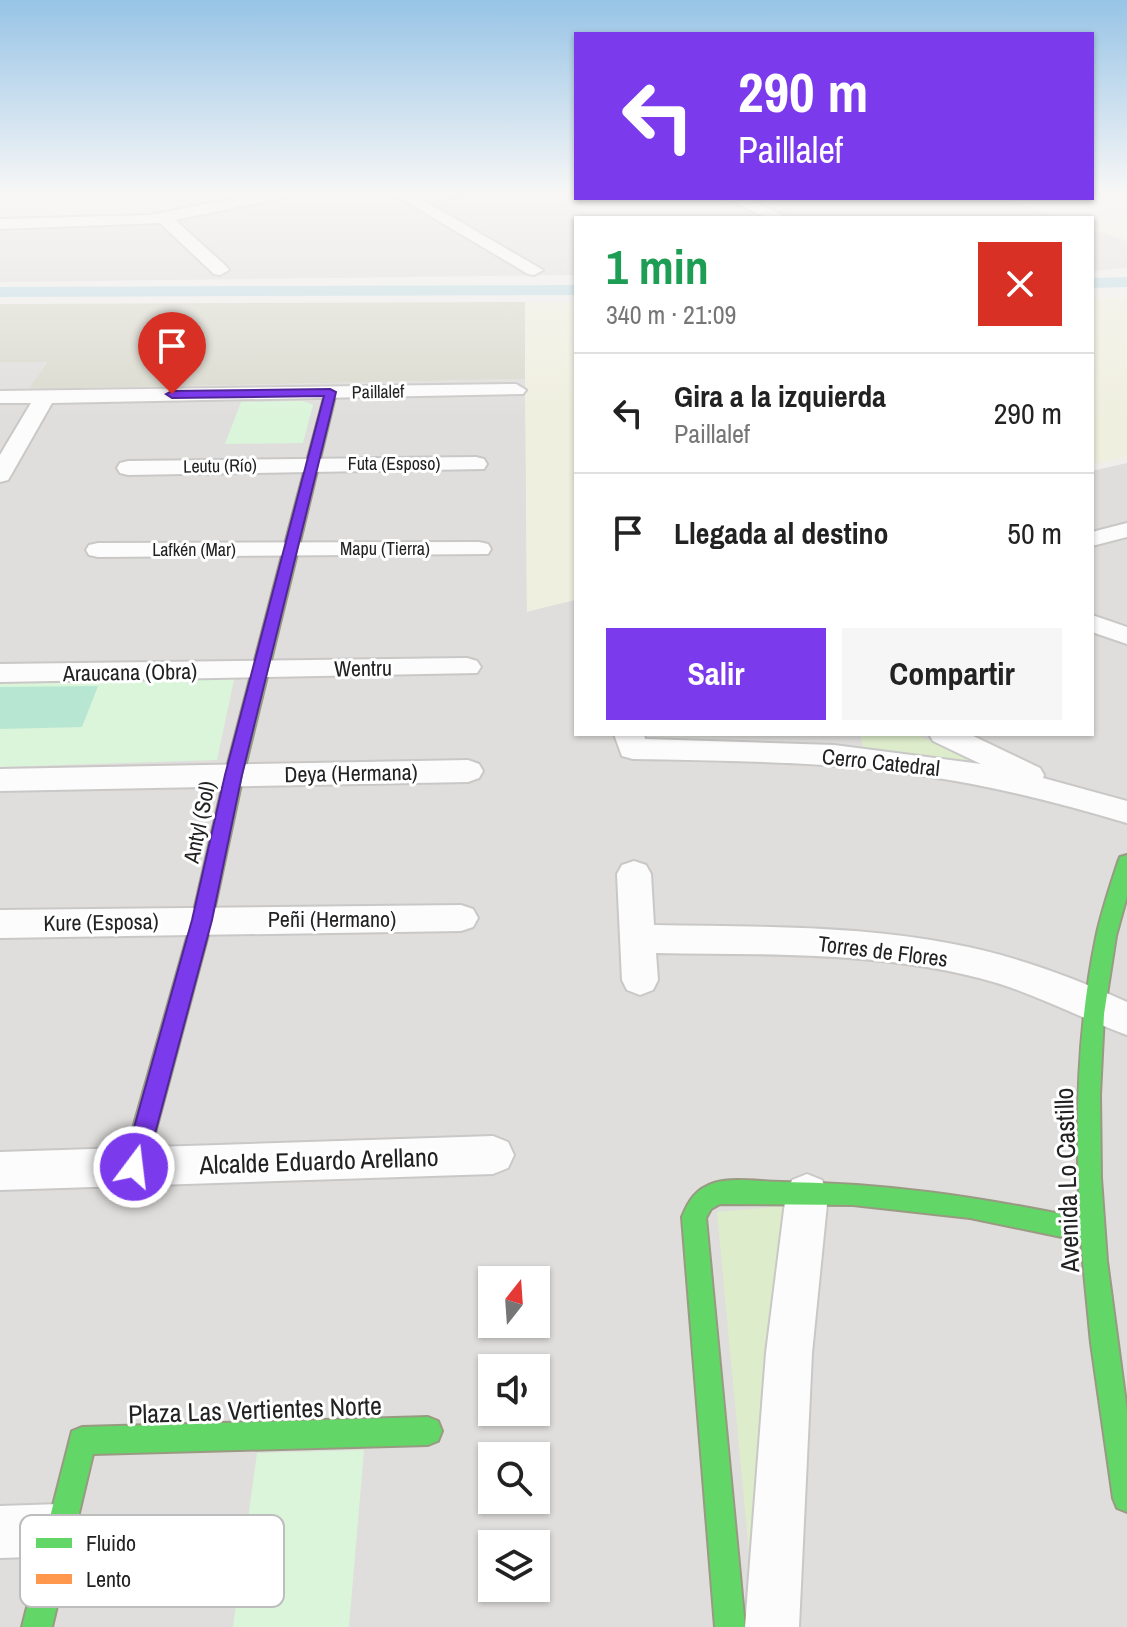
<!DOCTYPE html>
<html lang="es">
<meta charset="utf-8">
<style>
body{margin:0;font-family:"Archivo Narrow",sans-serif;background:#f6f6f6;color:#222;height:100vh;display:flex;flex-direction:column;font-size:30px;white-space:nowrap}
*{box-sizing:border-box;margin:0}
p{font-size:26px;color:#767676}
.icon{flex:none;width:44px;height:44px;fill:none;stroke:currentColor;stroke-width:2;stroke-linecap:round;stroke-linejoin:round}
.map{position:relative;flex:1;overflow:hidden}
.side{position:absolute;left:574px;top:216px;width:520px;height:520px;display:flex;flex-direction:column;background:#fff;border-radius:0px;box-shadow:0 2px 6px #0004}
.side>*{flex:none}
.banner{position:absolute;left:574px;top:32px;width:520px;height:168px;border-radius:0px;box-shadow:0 2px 6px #0004;background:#7c3aed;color:#fff;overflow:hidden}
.needle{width:52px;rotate:17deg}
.tools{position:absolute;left:478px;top:1266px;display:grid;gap:16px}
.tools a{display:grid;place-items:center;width:72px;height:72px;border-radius:0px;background:#fff;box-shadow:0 2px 6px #0004;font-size:40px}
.pin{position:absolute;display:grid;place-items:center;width:68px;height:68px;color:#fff;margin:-82px -34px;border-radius:50% 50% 50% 0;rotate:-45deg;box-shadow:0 0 8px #0007}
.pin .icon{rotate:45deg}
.me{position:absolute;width:88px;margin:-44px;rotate:15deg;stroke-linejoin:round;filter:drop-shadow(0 0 6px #0008)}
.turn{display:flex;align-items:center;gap:28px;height:168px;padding:0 32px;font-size:36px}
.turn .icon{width:104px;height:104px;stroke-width:2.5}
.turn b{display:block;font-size:56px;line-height:68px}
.round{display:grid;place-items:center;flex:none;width:84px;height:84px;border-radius:0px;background:#f6f6f6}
.overview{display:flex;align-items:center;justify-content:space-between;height:136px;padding:0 32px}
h1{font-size:48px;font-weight:700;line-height:60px;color:#1e9e55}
.cta{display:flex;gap:16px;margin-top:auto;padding:16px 32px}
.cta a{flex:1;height:92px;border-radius:0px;background:#7c3aed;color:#fff;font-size:32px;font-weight:700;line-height:92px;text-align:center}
.cta a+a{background:#f6f6f6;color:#222}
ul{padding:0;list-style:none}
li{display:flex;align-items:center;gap:24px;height:120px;padding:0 32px;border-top:2px solid #e0e0e0}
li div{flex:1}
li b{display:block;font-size:30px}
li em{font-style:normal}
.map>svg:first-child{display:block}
.residential{fill:#dfdedc;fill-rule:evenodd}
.construction{fill:#d9d9cd}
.farmland{fill:#efefdf}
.grass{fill:#ddeccb}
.park{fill:#daf5da}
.pitch{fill:#b7e6d2}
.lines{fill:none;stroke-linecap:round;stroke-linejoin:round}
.canal{fill:#bfdbe3;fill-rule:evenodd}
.street-casing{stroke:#c9c8c7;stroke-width:4}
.fast-casing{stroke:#999a82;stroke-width:4}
.slow-casing{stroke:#999a82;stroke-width:4}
.street{fill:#fdfcfc;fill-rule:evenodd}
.fast{fill:#63d668;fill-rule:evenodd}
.slow{fill:#ff974d;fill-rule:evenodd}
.wall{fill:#b9b6b5}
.shaded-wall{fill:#969493}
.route{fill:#7c3aed;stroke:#51269a;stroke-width:2}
.labels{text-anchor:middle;stroke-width:6;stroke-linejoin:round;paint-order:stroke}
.far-street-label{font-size:18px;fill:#222;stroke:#fff}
.street-label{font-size:22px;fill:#222;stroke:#fff}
.near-street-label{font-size:26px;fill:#222;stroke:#fff}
.key{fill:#fff;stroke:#bdbdbd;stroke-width:2}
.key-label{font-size:22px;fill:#222}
</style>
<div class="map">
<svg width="1127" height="1627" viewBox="0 0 1127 1627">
<rect width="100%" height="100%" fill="#f0eeeb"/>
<g class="residential">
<path d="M261 192H576V198H1004L1061 218H576V275L0 282V217L156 214Z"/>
<path d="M1092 229 1127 241V268L1092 271Z"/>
<path d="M47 361 30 389 525 379 527 611 576 600V734H1092V471L1127 463V1627H0V362ZM492 1280H536V1324H492ZM492 1368H536V1412H492ZM492 1456H536V1500H492ZM492 1544H536V1588H492Z"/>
</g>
<path class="construction" d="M525 302V379L29 389 47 362H0V304Z"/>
<g class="farmland">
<path d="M0 192H255L157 212 0 215Z"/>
<path d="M1092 192H1127V241L1092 229V218H1061L1004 198H1092Z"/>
<path d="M1127 297V456L1092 465V298Z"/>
<path d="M525 302H576V599L527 612Z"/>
</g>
<g class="grass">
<path d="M860 734H914L1005 771 864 750Z"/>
<path d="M796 1205 756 1627 717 1212Z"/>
</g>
<g class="park">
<path d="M303 401 313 405 303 443 225 444 241 402Z"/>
<path d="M235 675 217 760 0 767V679Z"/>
<path d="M364 1450 349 1627H233L257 1453Z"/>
</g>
<path class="pitch" d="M98 686 82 727 0 729V687Z"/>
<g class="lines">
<g class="canal">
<path d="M1127 277V287L1092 288V278Z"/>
<path d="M576 285V295L0 297V287Z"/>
</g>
<g class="street-casing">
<g id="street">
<path d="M264 192H294L286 197 175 220 226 266 229 270 220 275 214 274 160 223 0 229V219L151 215Z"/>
<path d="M390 192H409L543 270 534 275 528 274Z"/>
<path d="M726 198H747L788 218H767Z"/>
<path d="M516 384 526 390 523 394 52 403 11 475 8 480 0 482V455L31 403H0V391Z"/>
<path d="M476 457 484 459 487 464 484 469 128 475 120 473 117 468 120 463 128 461Z"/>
<path d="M1127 523V537L1092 546V532Z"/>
<path d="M479 542 488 544 491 549 488 554 98 557 89 555 86 550 89 545 98 543Z"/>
<path d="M1092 615 1127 627V644L1092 632Z"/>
<path d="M467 658 477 661 481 667 477 673 0 682V664Z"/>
<path d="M614 734H644L645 739 834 745 981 764 933 741 929 734H969L1040 768 1044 775 1043 778 1127 801V823C1063 804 998 787 931 777 833 761 732 761 633 759L622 756Z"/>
<path d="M468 760 479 764 483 771 479 778 468 782 0 791V769Z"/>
<path d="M634 861 646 865 651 874 654 925C754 927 855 925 953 944 1013 955 1072 977 1127 1002V1035C1077 1017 1031 991 979 978 874 951 763 955 656 953L658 980 653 990 640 995 627 990 622 980 617 874 622 865Z"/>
<path d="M461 905 473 909 478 918 473 927 461 931 0 938V910Z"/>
<path d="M493 1136 508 1142 514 1155 508 1168 493 1174 0 1190V1152Z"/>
<path d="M807 1174 822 1180 828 1194 812 1353 799 1627H745L766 1353 786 1194 792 1180Z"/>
<path d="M60 1504 78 1512 86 1530 78 1548 60 1556 0 1558V1506Z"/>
</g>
</g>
<g class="fast-casing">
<g id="fast">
<path d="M296 525 303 529 243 775 212 920 146 1167 142 1175 134 1178 126 1175 122 1167 192 920 225 775 289 529Z"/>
<path d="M1127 855V896L1116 936 1104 1014 1100 1095 1101 1178 1107 1261 1127 1411V1512L1117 1508 1113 1498 1091 1343 1081 1241 970 1218 853 1205 720 1204 711 1209 706 1218 745 1627H715L682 1217C689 1200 696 1189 714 1183 734 1177 761 1182 782 1182 886 1183 978 1197 1080 1218 1075 1124 1077 1030 1096 938 1101 913 1110 887 1118 862L1120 857Z"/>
<path d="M428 1417 438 1421 442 1431 438 1441 428 1445 93 1454 52 1627H22L72 1431 82 1427Z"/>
</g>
</g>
<g class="slow-casing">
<path id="slow" d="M326 390 336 392 303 529 296 533 289 529Z"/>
</g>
<use href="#street" class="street"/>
<use href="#fast" class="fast"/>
<use href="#slow" class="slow"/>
</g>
<path class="wall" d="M437 192H482L450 199Z"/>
<path class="shaded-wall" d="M450 192H482L450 199Z"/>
<linearGradient id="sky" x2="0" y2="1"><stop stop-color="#97c4e6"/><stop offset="0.46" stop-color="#f8f7f6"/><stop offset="1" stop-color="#f8f7f6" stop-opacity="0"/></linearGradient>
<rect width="1127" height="420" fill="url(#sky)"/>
<path class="route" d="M330 389 336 392 242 775 212 920 146 1167 143 1175 134 1178 126 1175 123 1167 192 920 225 775 324 396 172 398 166 394 172 391Z"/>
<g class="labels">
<g class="far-street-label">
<text transform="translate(378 392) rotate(-1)" y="6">Paillalef</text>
<text x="394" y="470">Futa (Esposo)</text>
<text transform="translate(220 466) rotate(-1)" y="6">Leutu (Río)</text>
<text x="385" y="555">Mapu (Tierra)</text>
<text x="194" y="556">Lafkén (Mar)</text>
</g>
<g class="street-label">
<text transform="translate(363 668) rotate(-1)" y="8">Wentru</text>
<text transform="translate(130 672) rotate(-1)" y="8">Araucana (Obra)</text>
<text transform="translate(881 762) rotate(6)" y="8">Cerro Catedral</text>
<text transform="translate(351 773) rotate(-1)" y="8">Deya (Hermana)</text>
<text transform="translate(199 822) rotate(-78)" y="8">Antyl (Sol)</text>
<text x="332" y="927">Peñi (Hermano)</text>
<text transform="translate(101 922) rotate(-1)" y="8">Kure (Esposa)</text>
<text transform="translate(883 951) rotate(7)" y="8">Torres de Flores</text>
</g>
<g class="near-street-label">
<text transform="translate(319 1161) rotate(-2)" y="9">Alcalde Eduardo Arellano</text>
<text transform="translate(1067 1180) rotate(-92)" y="9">Avenida Lo Castillo</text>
<text transform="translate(255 1410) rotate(-2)" y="9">Plaza Las Vertientes Norte</text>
</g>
</g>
<rect x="20" y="1515" width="264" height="92" rx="12" class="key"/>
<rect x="36" y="1538" width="36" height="10" fill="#63d668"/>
<rect x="36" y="1574" width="36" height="10" fill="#ff974d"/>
<g class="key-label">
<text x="86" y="1551">Fluido</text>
<text x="86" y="1587">Lento</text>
</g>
</svg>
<div class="tools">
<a><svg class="needle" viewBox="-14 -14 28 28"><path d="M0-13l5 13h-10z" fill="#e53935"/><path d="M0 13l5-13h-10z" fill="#767676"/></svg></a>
<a><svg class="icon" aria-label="sound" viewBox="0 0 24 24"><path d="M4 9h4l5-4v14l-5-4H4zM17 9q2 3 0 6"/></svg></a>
<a><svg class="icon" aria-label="search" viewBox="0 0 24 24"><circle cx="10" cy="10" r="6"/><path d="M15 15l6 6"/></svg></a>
<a><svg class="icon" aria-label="layers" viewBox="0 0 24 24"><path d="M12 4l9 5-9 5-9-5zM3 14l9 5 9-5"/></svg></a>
</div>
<div class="pin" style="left:172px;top:394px;background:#d93025"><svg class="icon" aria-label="arrive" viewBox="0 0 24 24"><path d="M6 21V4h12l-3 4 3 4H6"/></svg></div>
<svg class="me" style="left:134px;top:1167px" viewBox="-20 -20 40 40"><circle r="17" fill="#7c3aed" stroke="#fff" stroke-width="3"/><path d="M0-11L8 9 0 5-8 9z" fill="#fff"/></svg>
<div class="banner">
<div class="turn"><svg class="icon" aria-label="left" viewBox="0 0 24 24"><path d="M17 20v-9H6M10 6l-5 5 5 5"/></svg><div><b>290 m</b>Paillalef</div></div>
</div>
<section class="side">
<div class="overview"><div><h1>1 min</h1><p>340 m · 21:09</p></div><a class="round" style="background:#d93025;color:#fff"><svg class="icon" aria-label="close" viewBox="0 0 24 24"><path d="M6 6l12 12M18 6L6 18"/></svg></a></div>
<ul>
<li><svg class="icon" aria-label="left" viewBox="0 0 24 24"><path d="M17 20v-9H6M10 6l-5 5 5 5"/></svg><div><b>Gira a la izquierda</b><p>Paillalef</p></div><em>290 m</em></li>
<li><svg class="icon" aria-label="arrive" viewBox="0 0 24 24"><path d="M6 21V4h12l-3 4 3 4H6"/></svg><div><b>Llegada al destino</b></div><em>50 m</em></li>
</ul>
<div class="cta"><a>Salir</a><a>Compartir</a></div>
</section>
</div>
